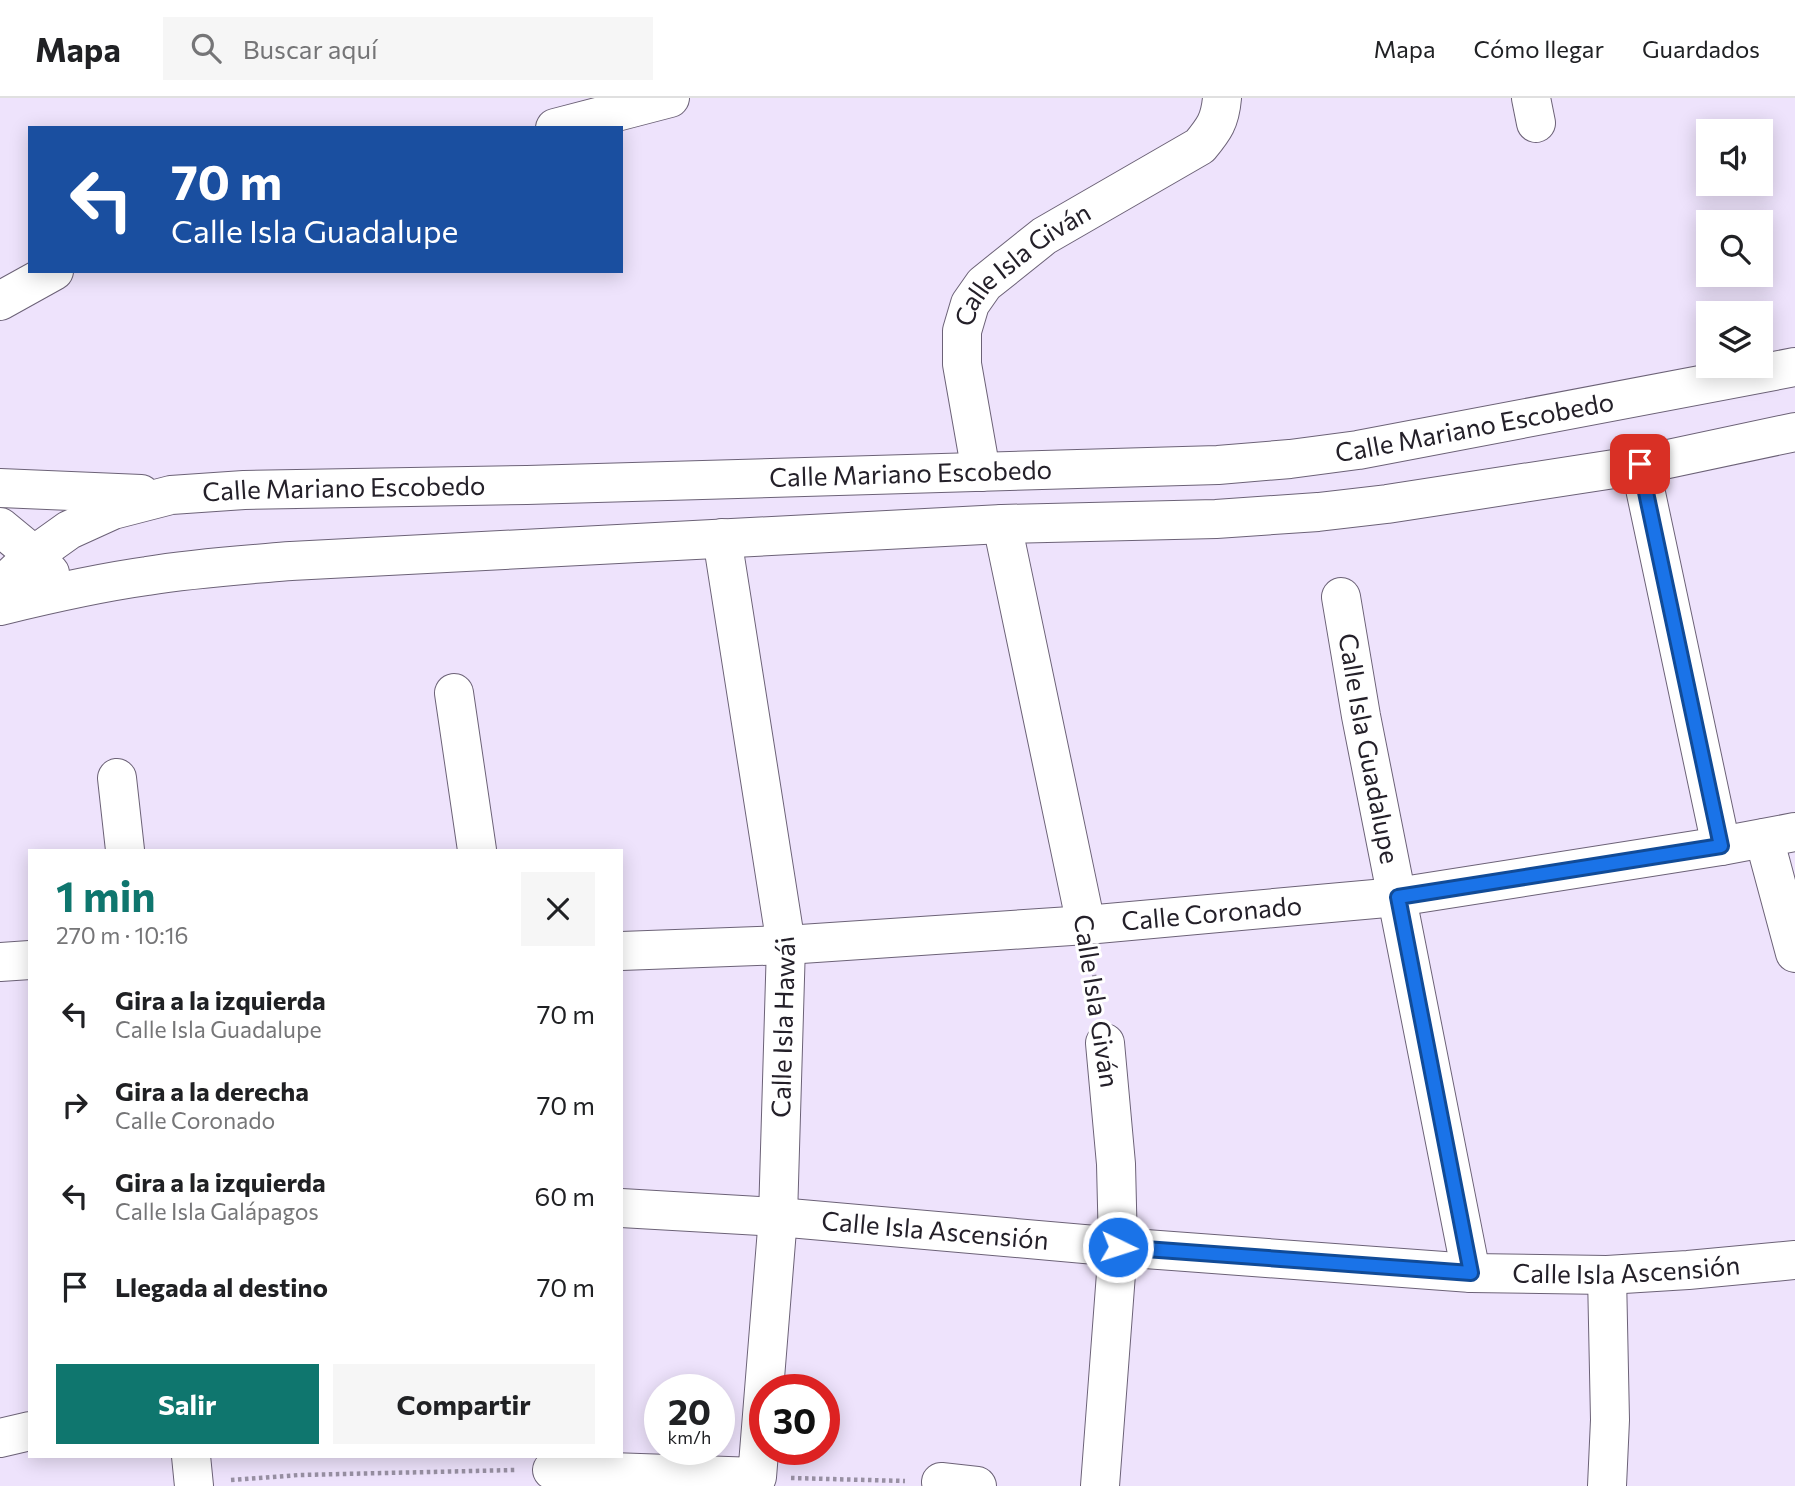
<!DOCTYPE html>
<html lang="es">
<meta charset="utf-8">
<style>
body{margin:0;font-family:Commissioner,sans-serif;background:#f6f6f6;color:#202124;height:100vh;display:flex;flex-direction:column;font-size:26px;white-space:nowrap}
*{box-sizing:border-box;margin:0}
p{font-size:23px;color:#757577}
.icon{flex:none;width:38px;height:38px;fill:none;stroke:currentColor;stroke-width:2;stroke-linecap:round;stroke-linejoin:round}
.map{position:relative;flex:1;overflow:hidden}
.panel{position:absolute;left:28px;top:751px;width:595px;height:609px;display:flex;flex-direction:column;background:#fff;border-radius:0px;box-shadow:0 4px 18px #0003}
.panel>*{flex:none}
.hud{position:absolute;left:28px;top:28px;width:595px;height:147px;border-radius:0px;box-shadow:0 4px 18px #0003;background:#1a4fa0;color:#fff;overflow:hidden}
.tools{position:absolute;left:1696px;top:21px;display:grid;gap:14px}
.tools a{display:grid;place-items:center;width:77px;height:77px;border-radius:0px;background:#fff;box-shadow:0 4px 18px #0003;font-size:35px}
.speed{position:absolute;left:644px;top:1276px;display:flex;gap:14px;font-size:35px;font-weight:700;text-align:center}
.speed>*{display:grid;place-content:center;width:91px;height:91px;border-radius:50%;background:#fff;box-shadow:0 4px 18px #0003;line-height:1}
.speed small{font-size:18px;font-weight:400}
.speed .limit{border:10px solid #d22;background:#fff;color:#111}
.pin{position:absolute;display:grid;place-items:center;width:60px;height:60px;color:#fff;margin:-30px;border-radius:14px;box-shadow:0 4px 10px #0006}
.me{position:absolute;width:77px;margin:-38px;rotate:94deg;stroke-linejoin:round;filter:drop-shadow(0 0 5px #0008)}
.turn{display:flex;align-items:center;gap:24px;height:147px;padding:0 28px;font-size:32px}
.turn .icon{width:91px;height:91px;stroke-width:2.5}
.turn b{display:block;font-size:49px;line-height:60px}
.round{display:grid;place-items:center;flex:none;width:74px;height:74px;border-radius:0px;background:#f6f6f6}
.head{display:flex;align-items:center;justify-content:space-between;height:119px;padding:0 28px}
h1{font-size:42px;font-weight:700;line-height:52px;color:#0f766e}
.button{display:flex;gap:14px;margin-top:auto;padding:14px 28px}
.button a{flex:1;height:80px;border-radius:0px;background:#0f766e;color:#fff;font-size:28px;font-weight:700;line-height:80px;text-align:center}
.button a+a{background:#f6f6f6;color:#202124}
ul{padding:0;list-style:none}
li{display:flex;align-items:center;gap:21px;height:91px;padding:0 28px}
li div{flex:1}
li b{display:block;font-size:26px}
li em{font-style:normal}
header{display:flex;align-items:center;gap:42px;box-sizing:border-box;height:98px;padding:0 35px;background:#fff;border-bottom:2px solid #e0e0e0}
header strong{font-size:33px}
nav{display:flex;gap:38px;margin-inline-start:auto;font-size:24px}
.search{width:490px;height:63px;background:#f6f6f6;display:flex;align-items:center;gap:18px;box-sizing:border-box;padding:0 24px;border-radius:0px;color:#757577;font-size:26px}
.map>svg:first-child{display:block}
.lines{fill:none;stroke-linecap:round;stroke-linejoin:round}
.street-casing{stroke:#6c6277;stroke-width:40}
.secondary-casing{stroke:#6c6277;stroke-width:40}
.path{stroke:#9890a3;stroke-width:4.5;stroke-dasharray:3.5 3.5;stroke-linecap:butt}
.street{stroke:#fff;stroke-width:38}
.secondary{stroke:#fff;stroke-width:38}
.route-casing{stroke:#114b97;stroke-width:18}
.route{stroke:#1a73e8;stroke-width:12}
.labels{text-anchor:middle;stroke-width:6;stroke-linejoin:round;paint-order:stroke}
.street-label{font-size:26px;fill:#242029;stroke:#fff}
</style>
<header>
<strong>Mapa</strong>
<div class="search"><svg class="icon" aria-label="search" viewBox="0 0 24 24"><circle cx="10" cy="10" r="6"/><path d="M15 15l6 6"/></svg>Buscar aquí</div>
<nav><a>Mapa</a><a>Cómo llegar</a><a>Guardados</a></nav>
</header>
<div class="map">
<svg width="1795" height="1388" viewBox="0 0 1795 1388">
<rect width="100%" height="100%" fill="#eee3fc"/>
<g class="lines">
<g class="street-casing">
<g id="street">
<path d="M1531 0 1536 25"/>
<path d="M555 30 670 0"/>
<path d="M0 203 54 173"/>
<path d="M1640 367 1721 748"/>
<path id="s1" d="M981 374 962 266V233L970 206 984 186 1044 138 1200 48C1214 31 1220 23 1222 0"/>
<path d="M1002 426 1086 827"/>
<path id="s2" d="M1341 499 1361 618 1471 1175"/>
<path d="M454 595 477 752"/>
<path d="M117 680 125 752"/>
<path d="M1764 740 1795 855"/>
<path id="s3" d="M621 853 786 847 1086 827 1397 799 1721 748 1795 734"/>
<path d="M0 864 30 862"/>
<path id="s4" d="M621 1110 778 1119 1118 1149 1471 1175 1607 1177 1688 1172 1795 1162"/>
<path d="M1607 1177 1610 1322 1607 1388"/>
<path d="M0 1340 30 1333"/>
<path d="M191 1358 194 1388"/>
<path id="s5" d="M552 1372 757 1379 778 1119 786 847 722 440"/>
<path d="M941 1384 977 1388"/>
<path d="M1100 1388 1118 1149 1116 1066 1105 945"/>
</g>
</g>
<g class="secondary-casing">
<g id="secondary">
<path d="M0 390 141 396"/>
<path d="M0 429 34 457 50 475"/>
<path id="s6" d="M0 489 34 457 69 432 113 412 171 397 244 392 527 387 1218 367 1290 361 1358 352 1795 269"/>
<path d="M0 508C49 496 97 485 147 478 195 470 243 467 291 463L1002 426 1216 421 1318 414 1387 406 1640 367 1795 334"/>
</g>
</g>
<g class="path">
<path d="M1092 863 1099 909"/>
<path d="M791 1380 905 1383"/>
<path d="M231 1382 299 1377 516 1372"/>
</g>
<use href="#street" class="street"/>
<use href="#secondary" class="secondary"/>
</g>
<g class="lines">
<g class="route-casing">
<path id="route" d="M1118 1149 1471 1175 1398 799 1721 748 1640 366"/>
</g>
<use href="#route" class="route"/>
</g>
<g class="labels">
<g class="street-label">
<text dy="9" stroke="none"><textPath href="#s1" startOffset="236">Calle Isla Giván</textPath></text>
<text dy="9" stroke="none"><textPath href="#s6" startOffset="1505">Calle Mariano Escobedo</textPath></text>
<text dy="9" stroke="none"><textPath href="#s6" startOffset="938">Calle Mariano Escobedo</textPath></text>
<text dy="9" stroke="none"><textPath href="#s6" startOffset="371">Calle Mariano Escobedo</textPath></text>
<text dy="9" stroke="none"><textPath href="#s2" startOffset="154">Calle Isla Guadalupe</textPath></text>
<text dy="9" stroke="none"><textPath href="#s3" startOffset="592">Calle Coronado</textPath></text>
<text transform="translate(1096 903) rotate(81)" y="9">Calle Isla Giván</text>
<text dy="9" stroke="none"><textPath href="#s5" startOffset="656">Calle Isla Hawái</textPath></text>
<text dy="9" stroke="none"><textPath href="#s4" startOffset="315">Calle Isla Ascensión</textPath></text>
<text dy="9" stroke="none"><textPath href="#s4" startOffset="1008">Calle Isla Ascensión</textPath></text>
</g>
</g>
</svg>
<div class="tools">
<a><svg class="icon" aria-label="sound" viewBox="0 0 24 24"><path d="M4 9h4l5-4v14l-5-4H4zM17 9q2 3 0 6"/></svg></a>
<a><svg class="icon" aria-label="search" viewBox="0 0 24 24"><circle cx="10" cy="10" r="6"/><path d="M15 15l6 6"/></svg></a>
<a><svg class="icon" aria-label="layers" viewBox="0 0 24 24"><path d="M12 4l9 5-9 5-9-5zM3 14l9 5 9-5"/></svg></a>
</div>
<div class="speed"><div>20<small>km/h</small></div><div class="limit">30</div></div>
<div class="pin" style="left:1640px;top:366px;background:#d93025"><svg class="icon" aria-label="arrive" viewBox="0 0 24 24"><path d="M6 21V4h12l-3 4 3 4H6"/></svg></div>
<svg class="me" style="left:1118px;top:1149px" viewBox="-20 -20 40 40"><circle r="17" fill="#1a73e8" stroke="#fff" stroke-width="3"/><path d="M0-11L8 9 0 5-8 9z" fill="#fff"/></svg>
<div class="hud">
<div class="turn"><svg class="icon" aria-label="left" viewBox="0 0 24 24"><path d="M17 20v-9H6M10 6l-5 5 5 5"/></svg><div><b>70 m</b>Calle Isla Guadalupe</div></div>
</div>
<section class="panel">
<div class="head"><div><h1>1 min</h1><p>270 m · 10:16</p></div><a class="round"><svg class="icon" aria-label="close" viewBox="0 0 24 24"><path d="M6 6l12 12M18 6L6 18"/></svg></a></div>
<ul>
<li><svg class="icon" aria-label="left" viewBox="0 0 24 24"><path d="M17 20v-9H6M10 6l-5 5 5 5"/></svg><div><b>Gira a la izquierda</b><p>Calle Isla Guadalupe</p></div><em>70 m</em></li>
<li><svg class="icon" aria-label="right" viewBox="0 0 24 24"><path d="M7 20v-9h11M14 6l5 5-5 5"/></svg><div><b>Gira a la derecha</b><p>Calle Coronado</p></div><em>70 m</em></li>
<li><svg class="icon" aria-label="left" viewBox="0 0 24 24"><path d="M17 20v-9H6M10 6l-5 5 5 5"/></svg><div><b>Gira a la izquierda</b><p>Calle Isla Galápagos</p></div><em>60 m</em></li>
<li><svg class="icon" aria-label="arrive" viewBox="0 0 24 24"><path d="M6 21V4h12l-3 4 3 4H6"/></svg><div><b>Llegada al destino</b></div><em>70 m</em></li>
</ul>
<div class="button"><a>Salir</a><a>Compartir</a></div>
</section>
</div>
